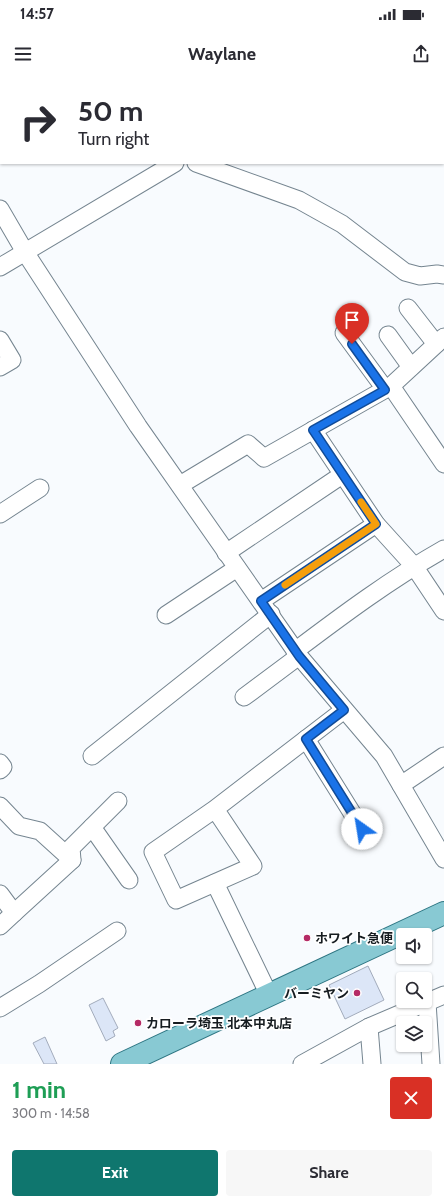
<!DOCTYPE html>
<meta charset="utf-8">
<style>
body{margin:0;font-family:Cabin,"Noto Sans JP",sans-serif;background:#f7f7f7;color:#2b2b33;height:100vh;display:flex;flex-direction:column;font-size:15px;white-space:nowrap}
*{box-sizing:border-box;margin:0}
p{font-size:13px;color:#7c7c81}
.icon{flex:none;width:22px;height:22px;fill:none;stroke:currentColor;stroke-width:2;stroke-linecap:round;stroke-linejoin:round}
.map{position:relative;height:984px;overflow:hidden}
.sheet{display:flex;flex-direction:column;background:#fff;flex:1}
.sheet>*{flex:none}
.top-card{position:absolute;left:0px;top:0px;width:444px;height:84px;box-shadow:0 1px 3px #0004;background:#fff;color:#2b2b33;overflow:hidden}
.tools{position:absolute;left:396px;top:848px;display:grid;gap:8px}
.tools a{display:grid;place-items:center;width:36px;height:36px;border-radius:4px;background:#fff;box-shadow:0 1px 3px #0004;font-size:20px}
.pin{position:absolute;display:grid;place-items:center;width:34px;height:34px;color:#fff;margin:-41px -17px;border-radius:50% 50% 50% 0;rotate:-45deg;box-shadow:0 0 4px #0007}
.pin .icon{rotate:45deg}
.me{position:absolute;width:44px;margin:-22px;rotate:328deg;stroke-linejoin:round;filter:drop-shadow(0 0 3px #0008)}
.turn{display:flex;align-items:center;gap:14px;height:84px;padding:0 12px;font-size:18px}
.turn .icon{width:52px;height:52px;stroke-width:2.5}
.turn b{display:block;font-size:28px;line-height:34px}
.round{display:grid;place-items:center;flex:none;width:42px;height:42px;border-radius:4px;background:#f7f7f7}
.overview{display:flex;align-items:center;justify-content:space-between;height:68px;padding:0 12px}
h1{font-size:24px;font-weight:700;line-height:30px;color:#1e9e55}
.cta{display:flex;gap:8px;margin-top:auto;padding:8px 12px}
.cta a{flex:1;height:46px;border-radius:4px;background:#0f766e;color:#fff;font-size:16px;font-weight:700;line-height:46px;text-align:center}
.cta a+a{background:#f7f7f7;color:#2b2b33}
.status{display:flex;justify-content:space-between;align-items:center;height:28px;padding:0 20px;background:#fff;direction:ltr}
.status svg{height:11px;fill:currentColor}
header{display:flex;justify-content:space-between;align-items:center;height:52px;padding:0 12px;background:#fff;font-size:18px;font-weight:700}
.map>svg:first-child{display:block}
.building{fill:#dce6f7;stroke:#a2abbb}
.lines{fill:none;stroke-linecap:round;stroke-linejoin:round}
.minor-casing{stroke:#758590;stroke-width:19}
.major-casing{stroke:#2d7582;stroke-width:24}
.minor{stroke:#fff;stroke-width:17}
.major{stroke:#88c9d3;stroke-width:22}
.route-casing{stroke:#114b97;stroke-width:10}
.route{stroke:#1a73e8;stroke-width:7}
.slow{stroke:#f59e0b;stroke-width:7}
.poi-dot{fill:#b52a65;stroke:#fff;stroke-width:1.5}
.labels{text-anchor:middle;stroke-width:3.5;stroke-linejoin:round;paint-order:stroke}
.poi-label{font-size:13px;font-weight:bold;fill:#161c20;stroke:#fff;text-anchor:start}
</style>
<div class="status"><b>14:57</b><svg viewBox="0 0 49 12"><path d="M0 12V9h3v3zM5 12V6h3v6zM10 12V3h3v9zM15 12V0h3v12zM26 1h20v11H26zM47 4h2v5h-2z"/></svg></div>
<header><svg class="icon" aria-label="menu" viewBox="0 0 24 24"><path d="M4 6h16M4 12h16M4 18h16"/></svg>Waylane<svg class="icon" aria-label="share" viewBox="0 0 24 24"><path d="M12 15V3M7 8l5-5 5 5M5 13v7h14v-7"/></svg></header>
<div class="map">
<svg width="444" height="984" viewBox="0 0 444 984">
<rect width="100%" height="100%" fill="#f8fbfe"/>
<g class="building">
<path d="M368 886 384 920 345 939 329 905Z"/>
<path d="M103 918 118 948 113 951 115 956 106 961 89 925Z"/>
<path d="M45 957 57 984H44L33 963Z"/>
</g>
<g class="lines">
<g class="minor-casing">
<g id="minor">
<path d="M337 0 338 1"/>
<path d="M243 1 244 0"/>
<path d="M389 1 390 0"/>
<path d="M0 16H1"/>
<path d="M196 83 299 120 342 144 405 192 420 196 437 194 444 195"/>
<path d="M0 129 25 172 138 346 299 576 384 676 444 779"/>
<path d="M0 187 175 83"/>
<path d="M408 228 436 264"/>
<path d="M344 253 385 309"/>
<path d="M388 255 411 287"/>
<path d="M0 260 12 280 0 287"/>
<path d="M391 306 444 384"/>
<path d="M313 350 376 444 414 486 444 531"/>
<path d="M180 405 248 364 264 378 391 306 444 257"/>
<path d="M0 434 40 408"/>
<path d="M226 473 342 395"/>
<path d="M261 521 376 444"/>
<path d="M166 535 237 488"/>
<path d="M295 571C344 534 391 499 444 469"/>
<path d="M244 617 299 576"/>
<path d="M306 659 362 749"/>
<path d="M92 676 271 534"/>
<path d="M0 683 3 687 0 690"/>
<path d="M401 705 444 676"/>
<path d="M0 726 19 746 40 751 72 780"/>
<path d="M215 729 253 786 176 820 153 772 215 729 344 630"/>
<path d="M92 747 129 800"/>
<path d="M215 803 269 915"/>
<path d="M0 814 14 833 0 846"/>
<path d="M14 833 72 780 71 768 118 721"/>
<path d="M427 922 431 984"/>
<path d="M0 928 39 904 117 851"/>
<path d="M369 947 372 984"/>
<path d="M302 984 369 947 444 915"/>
</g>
</g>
<g class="major-casing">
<path id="major" d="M122 984 444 833"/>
</g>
<use href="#minor" class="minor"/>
<use href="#major" class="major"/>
</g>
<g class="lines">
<g class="route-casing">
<path id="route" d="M352 264 385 310 313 350 376 444 261 521 299 576 344 630 306 659 362 749"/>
</g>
<use href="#route" class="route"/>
<path class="slow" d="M285 505 376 444 361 422"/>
</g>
<g class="poi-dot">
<circle cx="307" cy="858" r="4"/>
<circle cx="357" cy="913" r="4"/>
<circle cx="138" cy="943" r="4"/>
</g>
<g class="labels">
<g class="poi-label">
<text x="315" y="863">ホワイト急便</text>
<text x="349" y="918" text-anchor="end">バーミヤン</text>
<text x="146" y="948">カローラ埼玉 北本中丸店</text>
</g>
</g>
</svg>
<div class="tools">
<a><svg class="icon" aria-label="sound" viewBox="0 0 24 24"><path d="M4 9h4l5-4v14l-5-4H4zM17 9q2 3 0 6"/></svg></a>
<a><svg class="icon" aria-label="search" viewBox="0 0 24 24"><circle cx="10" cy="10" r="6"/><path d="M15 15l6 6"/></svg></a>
<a><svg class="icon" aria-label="layers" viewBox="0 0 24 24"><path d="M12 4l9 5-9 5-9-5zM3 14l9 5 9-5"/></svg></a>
</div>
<div class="pin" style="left:352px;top:264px;background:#d93025"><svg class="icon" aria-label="arrive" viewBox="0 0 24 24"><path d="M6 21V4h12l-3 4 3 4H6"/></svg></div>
<svg class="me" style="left:362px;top:749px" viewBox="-20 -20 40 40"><circle r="19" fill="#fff"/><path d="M0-13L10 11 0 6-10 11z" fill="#1a73e8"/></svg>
<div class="top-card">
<div class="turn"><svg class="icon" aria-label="right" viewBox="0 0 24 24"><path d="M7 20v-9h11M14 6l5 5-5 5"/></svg><div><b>50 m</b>Turn right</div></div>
</div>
</div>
<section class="sheet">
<div class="overview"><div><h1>1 min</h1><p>300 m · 14:58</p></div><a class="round" style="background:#d93025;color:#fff"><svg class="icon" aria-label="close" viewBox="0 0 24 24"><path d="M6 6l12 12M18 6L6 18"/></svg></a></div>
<div class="cta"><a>Exit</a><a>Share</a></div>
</section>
